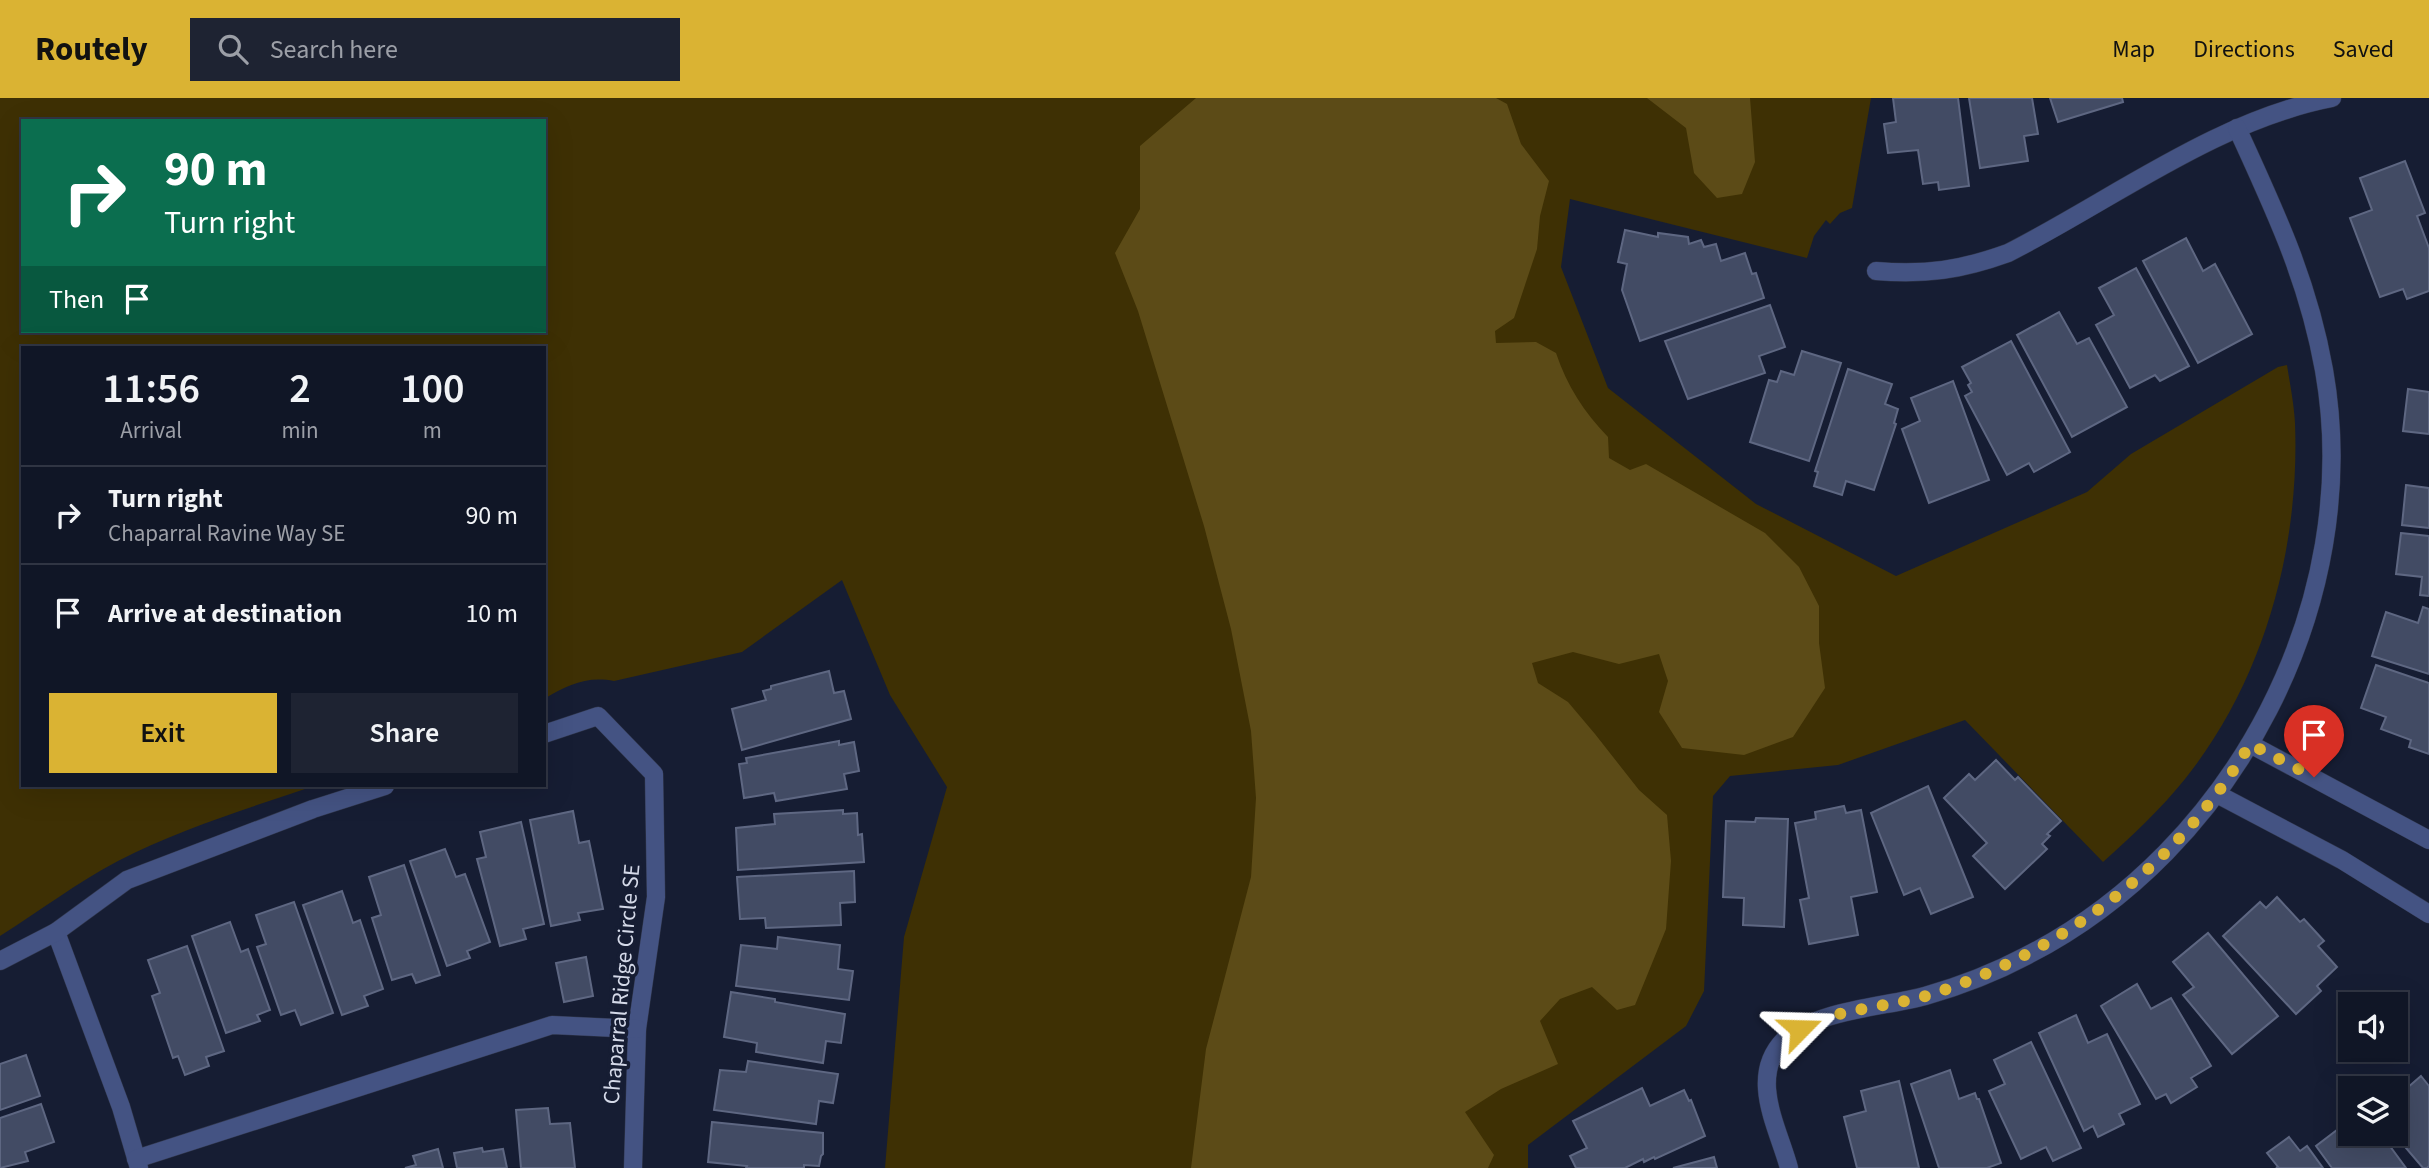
<!DOCTYPE html>
<style>
body{margin:0;font-family:"Source Sans 3",sans-serif;background:#1e2332;color:#f1f3f6;height:100vh;display:flex;flex-direction:column;font-size:26px;white-space:nowrap}
*{box-sizing:border-box;margin:0}
p{font-size:23px;color:#9c9fa7}
.icon{flex:none;width:38px;height:38px;fill:none;stroke:currentColor;stroke-width:2;stroke-linecap:round;stroke-linejoin:round}
.map{position:relative;flex:1;overflow:hidden}
.side{position:absolute;left:21px;top:248px;width:525px;height:441px;display:flex;flex-direction:column;background:#101626;border-radius:0px;box-shadow:0 7px 28px #0002,0 0 0 2px #303543}
.side>*{flex:none}
.hud{position:absolute;left:21px;top:21px;width:525px;height:214px;border-radius:0px;box-shadow:0 7px 28px #0002,0 0 0 2px #303543;background:#0b6e4f;color:#fff;overflow:hidden}
.fabs{position:absolute;left:2338px;top:894px;display:grid;gap:14px}
.fabs a{display:grid;place-items:center;width:70px;height:70px;border-radius:0px;background:#101626;box-shadow:0 7px 28px #0002,0 0 0 2px #303543;font-size:35px}
.pin{position:absolute;display:grid;place-items:center;width:60px;height:60px;color:#fff;margin:-72px -30px;border-radius:50% 50% 50% 0;rotate:-45deg;box-shadow:0 0 7px #0007}
.pin .icon{rotate:45deg}
.me{position:absolute;width:77px;margin:-38px;rotate:68deg;stroke-linejoin:round;filter:drop-shadow(0 0 5px #0008)}
.turn{display:flex;align-items:center;gap:24px;height:147px;padding:0 28px;font-size:32px}
.turn .icon{width:91px;height:91px;stroke-width:2.5}
.turn b{display:block;font-size:49px;line-height:60px}
.then{display:flex;align-items:center;height:66px;padding:0 28px;background:#0003;gap:14px;font-size:26px}
.eta{display:flex;justify-content:space-evenly;align-items:center;height:119px;text-align:center}
.eta b{font-size:42px;font-weight:600;line-height:49px}
.button{display:flex;gap:14px;margin-top:auto;padding:14px 28px}
.button a{flex:1;height:80px;border-radius:0px;background:#dab333;color:#111;font-size:28px;font-weight:600;line-height:80px;text-align:center}
.button a+a{background:#1e2332;color:#f1f3f6}
ul{padding:0;list-style:none}
li{display:flex;align-items:center;gap:21px;height:98px;padding:0 28px;border-top:2px solid #303543}
li div{flex:1}
li b{display:block;font-size:26px}
li em{font-style:normal}
header{display:flex;align-items:center;gap:42px;box-sizing:border-box;height:98px;padding:0 35px;background:#dab333;color:#111}
header strong{font-size:33px}
nav{display:flex;gap:38px;margin-inline-start:auto;font-size:24px}
.search{width:490px;height:63px;background:#1e2332;display:flex;align-items:center;gap:18px;box-sizing:border-box;padding:0 24px;border-radius:0px;color:#9c9fa7;font-size:26px}
.map>svg:first-child{display:block}
.green{fill:#3e3004;fill-rule:evenodd}
.forest{fill:#5c4b17}
.building{fill:#424b64;stroke:#5e6782;stroke-width:2}
.lines{fill:none;stroke-linecap:round;stroke-linejoin:round}
.minor-casing{stroke:#31374c;stroke-width:19}
.minor{stroke:#445383;stroke-width:18}
.route{stroke:#dab333;stroke-width:12;stroke-dasharray:0 21.6}
.labels{text-anchor:middle;stroke-width:7;stroke-linejoin:round;paint-order:stroke}
.street-label{font-size:23px;fill:#d4d9e8;stroke:#161d33}
</style>
<header>
<strong>Routely</strong>
<div class="search"><svg class="icon" aria-label="search" viewBox="0 0 24 24"><circle cx="10" cy="10" r="6"/><path d="M15 15l6 6"/></svg>Search here</div>
<nav><a>Map</a><a>Directions</a><a>Saved</a></nav>
</header>
<div class="map">
<svg width="2429" height="1070" viewBox="0 0 2429 1070">
<rect width="100%" height="100%" fill="#161d33"/>
<path class="green" d="M0 0H1871L1852 110 1840 115 1830 126 1826 122 1814 138 1807 160 1570 101 1561 169 1608 290 1756 406 1896 478 2087 394 2131 356 2278 269 2287 267C2290 286 2294 306 2295 325 2300 450 2264 582 2185 681 2161 711 2132 738 2103 764L1965 622 1838 667 1730 678 1713 698 1704 893 1686 928 1528 1047V1070H885L904 839 947 689 890 597 842 482 742 554 614 583C586 578 568 587 544 601V250H23V688H314C249 710 180 731 118 763 76 785 40 813 0 838ZM23 23H544V233H23Z"/>
<g class="forest">
<path d="M1196 0H1496L1507 6 1521 46 1549 83 1540 118 1537 151 1514 220 1495 233 1496 245 1536 244 1556 255C1567 288 1584 314 1608 339L1609 360 1630 372 1646 366 1765 435 1799 469 1819 508V545L1825 590 1793 639 1744 657 1682 650 1659 614 1668 583 1659 556 1619 566 1573 554 1532 565 1538 585 1568 604 1595 636 1639 692 1667 717 1671 763 1666 831 1635 907 1617 912 1592 889 1560 901 1540 923 1558 966 1501 991 1465 1014 1494 1057 1488 1070H1191L1206 951 1251 779 1256 700 1251 633 1231 531 1204 428 1138 213 1115 155 1140 111V48Z"/>
<path d="M1647 0H1750L1755 64 1742 96 1717 100 1694 75 1686 30Z"/>
</g>
<g class="building">
<path d="M1893 0H1958L1969 88 1939 92 1938 84 1923 86 1918 52 1888 55 1884 26 1896 24Z"/>
<path d="M1969 0H2032L2038 36 2024 38 2028 63 1980 70Z"/>
<path d="M2050 0H2122L2123 4 2058 24Z"/>
<path d="M2405 63 2425 115 2417 118 2429 150V193L2407 201 2403 191 2380 199 2350 120 2372 112 2360 80Z"/>
<path d="M1625 132 1658 139V135L1688 139 1689 146 1701 142 1704 149 1716 146 1721 163 1745 155 1752 176 1756 175 1764 200 1640 243 1622 192 1627 166 1618 164Z"/>
<path d="M2186 140 2203 173 2215 166 2252 236 2198 265 2143 163Z"/>
<path d="M2136 170 2189 268 2160 283 2155 277 2130 290 2096 227 2114 217 2099 190Z"/>
<path d="M1770 207 1785 249 1759 258 1765 275 1688 301 1665 243Z"/>
<path d="M2059 214 2077 246 2089 240 2127 309 2072 339 2017 237Z"/>
<path d="M2011 243 2070 354 2034 374 2029 365 2007 377 1965 298 1972 294 1968 287 1971 285 1962 269Z"/>
<path d="M1802 253 1841 265 1809 363 1750 344 1769 282 1777 284 1781 273 1794 277Z"/>
<path d="M1848 271 1892 286 1885 306 1898 311 1894 325 1896 326 1874 392 1846 383 1842 397 1814 388 1818 374 1815 373Z"/>
<path d="M1953 283 1989 382 1929 405 1902 331 1920 323 1911 300Z"/>
<path d="M2408 291 2429 294V336L2403 333Z"/>
<path d="M2406 387 2429 390V430L2402 427Z"/>
<path d="M2401 435 2429 438V498L2420 497 2422 479 2396 476Z"/>
<path d="M2423 509 2429 511V576L2372 558 2386 514 2418 525Z"/>
<path d="M2376 567 2429 585V656L2409 649 2411 642 2381 631 2386 619 2361 610Z"/>
<path d="M829 573 834 595 844 593 851 621 742 652 732 611 766 602 763 593 771 591V588Z"/>
<path d="M839 643V647L854 644 859 673 844 676 847 691 776 703 774 695 744 700 739 666 747 665 746 660Z"/>
<path d="M1996 662 2015 682 2018 679 2061 723 2047 736 2050 738 2042 746 2047 751 2005 791 1973 758 1987 745 1944 700 1969 676 1975 682Z"/>
<path d="M1928 688 1973 799 1931 816 1920 790 1904 797 1871 715Z"/>
<path d="M1844 708 1846 715 1861 712 1877 794 1851 799 1858 837 1809 846 1800 802 1809 800 1795 725 1816 721 1815 714Z"/>
<path d="M843 712V716L857 715 858 737 862 736 864 764 738 772 736 730 775 726 774 716Z"/>
<path d="M573 713 579 745 589 743 603 811 578 815 580 822 551 828 530 722Z"/>
<path d="M1756 720 1788 721 1784 829 1743 827 1744 800 1723 799 1726 723 1755 724Z"/>
<path d="M521 724 544 826 523 831 526 841 500 848 477 761 486 759 480 734Z"/>
<path d="M445 751 456 779 465 776 490 844 467 853 470 860 447 868 410 763Z"/>
<path d="M404 767 440 877 416 885 412 876 392 882 372 820 381 817 369 779Z"/>
<path d="M854 773 855 804 840 805 841 827 766 830 765 820 740 821 737 779Z"/>
<path d="M342 793 353 825 360 822 383 891 364 898 368 908 342 917 303 807Z"/>
<path d="M2277 799 2300 824 2304 821 2324 843 2318 848 2337 869 2317 888 2321 893 2296 916 2223 838 2260 804 2266 810Z"/>
<path d="M294 804 333 915 301 927 295 912 281 917 257 849 266 846 256 817Z"/>
<path d="M230 824 241 854 248 851 270 912 257 917 260 923 226 935 192 838Z"/>
<path d="M2208 835 2278 918 2232 956 2183 897 2194 889 2173 864Z"/>
<path d="M778 839 840 847 838 871 853 873 849 902 736 888 741 847 777 851Z"/>
<path d="M187 848 224 953 206 959 209 968 185 977 178 958 173 960 152 898 160 895 148 862Z"/>
<path d="M586 859 593 898 564 904 556 865Z"/>
<path d="M2137 886 2151 911 2171 900 2211 968 2191 980 2197 989 2171 1005 2166 996 2156 1001 2101 908Z"/>
<path d="M731 894 775 901V904L845 916 841 945 826 943 823 965 756 954 757 945 724 939Z"/>
<path d="M2076 917 2088 945 2107 936 2140 1006 2119 1016 2124 1026 2098 1039 2093 1028 2084 1033 2039 935Z"/>
<path d="M2031 944 2081 1050 2053 1063 2046 1049 2021 1061 1989 993 2005 986 1994 962Z"/>
<path d="M26 957 40 998 0 1012V966Z"/>
<path d="M748 963 838 976 833 1005 819 1003 816 1026 714 1012 720 972 746 974Z"/>
<path d="M1950 972 1959 1001 1975 995 1977 1001H1979L2001 1065 1987 1070H1939L1911 986Z"/>
<path d="M2421 978 2429 988V1068L2427 1070H2423L2394 1036 2396 994 2399 997Z"/>
<path d="M1899 983 1919 1070H1857L1844 1019 1866 1013 1861 993Z"/>
<path d="M1642 990 1650 1008 1684 992 1689 1003 1691 1002 1705 1038 1655 1061 1654 1059 1644 1064 1643 1061 1625 1070H1576L1570 1058 1587 1050 1573 1023Z"/>
<path d="M41 1006 54 1044 25 1054 28 1063 0 1070V1020Z"/>
<path d="M548 1010 550 1026 570 1025 575 1070H521L516 1012Z"/>
<path d="M2350 1022V1036H2381L2406 1070H2332L2316 1048Z"/>
<path d="M712 1024 823 1035V1056L821 1058 819 1068 804 1067V1070H746L747 1068 708 1064Z"/>
<path d="M2289 1039 2300 1053 2307 1048 2323 1070H2276L2278 1069 2267 1055Z"/>
<path d="M482 1050 483 1054 503 1051 507 1070H457L454 1055Z"/>
<path d="M438 1051 443 1070H405L416 1067 413 1058Z"/>
<path d="M1714 1059 1717 1070H1673Z"/>
</g>
<g class="lines">
<g class="minor-casing">
<g id="minor">
<path d="M1876 173C1926 177 1961 172 2008 155 2112 102 2217 22 2332 0"/>
<path d="M544 636 598 618 654 676 656 799 637 931 633 1070"/>
<path d="M2250 646 2429 742"/>
<path d="M2217 696 2342 762 2429 816"/>
<path d="M56 834 121 1009 139 1070"/>
<path d="M0 863 56 834 127 782 313 711 385 688"/>
<path d="M136 1061 552 927 637 931"/>
<path d="M1789 1070C1778 1029 1748 979 1784 942 1814 912 1885 909 1925 898 1960 888 1994 875 2026 858 2234 752 2365 504 2324 272 2308 182 2275 113 2237 30"/>
</g>
</g>
<use href="#minor" class="minor"/>
</g>
<g class="lines">
<path class="route" d="M1800 931C1840 909 1889 910 1932 896 2064 853 2179 766 2250 646L2314 679"/>
</g>
<g class="labels">
<g class="street-label">
<text transform="translate(621 886) rotate(-85)" y="8">Chaparral Ridge Circle SE</text>
</g>
</g>
</svg>
<div class="fabs">
<a><svg class="icon" aria-label="sound" viewBox="0 0 24 24"><path d="M4 9h4l5-4v14l-5-4H4zM17 9q2 3 0 6"/></svg></a>
<a><svg class="icon" aria-label="layers" viewBox="0 0 24 24"><path d="M12 4l9 5-9 5-9-5zM3 14l9 5 9-5"/></svg></a>
</div>
<div class="pin" style="left:2314px;top:679px;background:#d93025"><svg class="icon" aria-label="arrive" viewBox="0 0 24 24"><path d="M6 21V4h12l-3 4 3 4H6"/></svg></div>
<svg class="me" style="left:1800px;top:931px" viewBox="-20 -20 40 40"><path d="M0-17L14 15 0 8-14 15z" fill="#dab333" stroke="#fff" stroke-width="4"/></svg>
<div class="hud">
<div class="turn"><svg class="icon" aria-label="right" viewBox="0 0 24 24"><path d="M7 20v-9h11M14 6l5 5-5 5"/></svg><div><b>90 m</b>Turn right</div></div>
<div class="then">Then<svg class="icon" aria-label="arrive" viewBox="0 0 24 24"><path d="M6 21V4h12l-3 4 3 4H6"/></svg></div>
</div>
<section class="side">
<div class="eta">
<div><b>11:56</b><p>Arrival</p></div>
<div><b>2</b><p>min</p></div>
<div><b>100</b><p>m</p></div>
</div>
<ul>
<li><svg class="icon" aria-label="right" viewBox="0 0 24 24"><path d="M7 20v-9h11M14 6l5 5-5 5"/></svg><div><b>Turn right</b><p>Chaparral Ravine Way SE</p></div><em>90 m</em></li>
<li><svg class="icon" aria-label="arrive" viewBox="0 0 24 24"><path d="M6 21V4h12l-3 4 3 4H6"/></svg><div><b>Arrive at destination</b></div><em>10 m</em></li>
</ul>
<div class="button"><a>Exit</a><a>Share</a></div>
</section>
</div>
